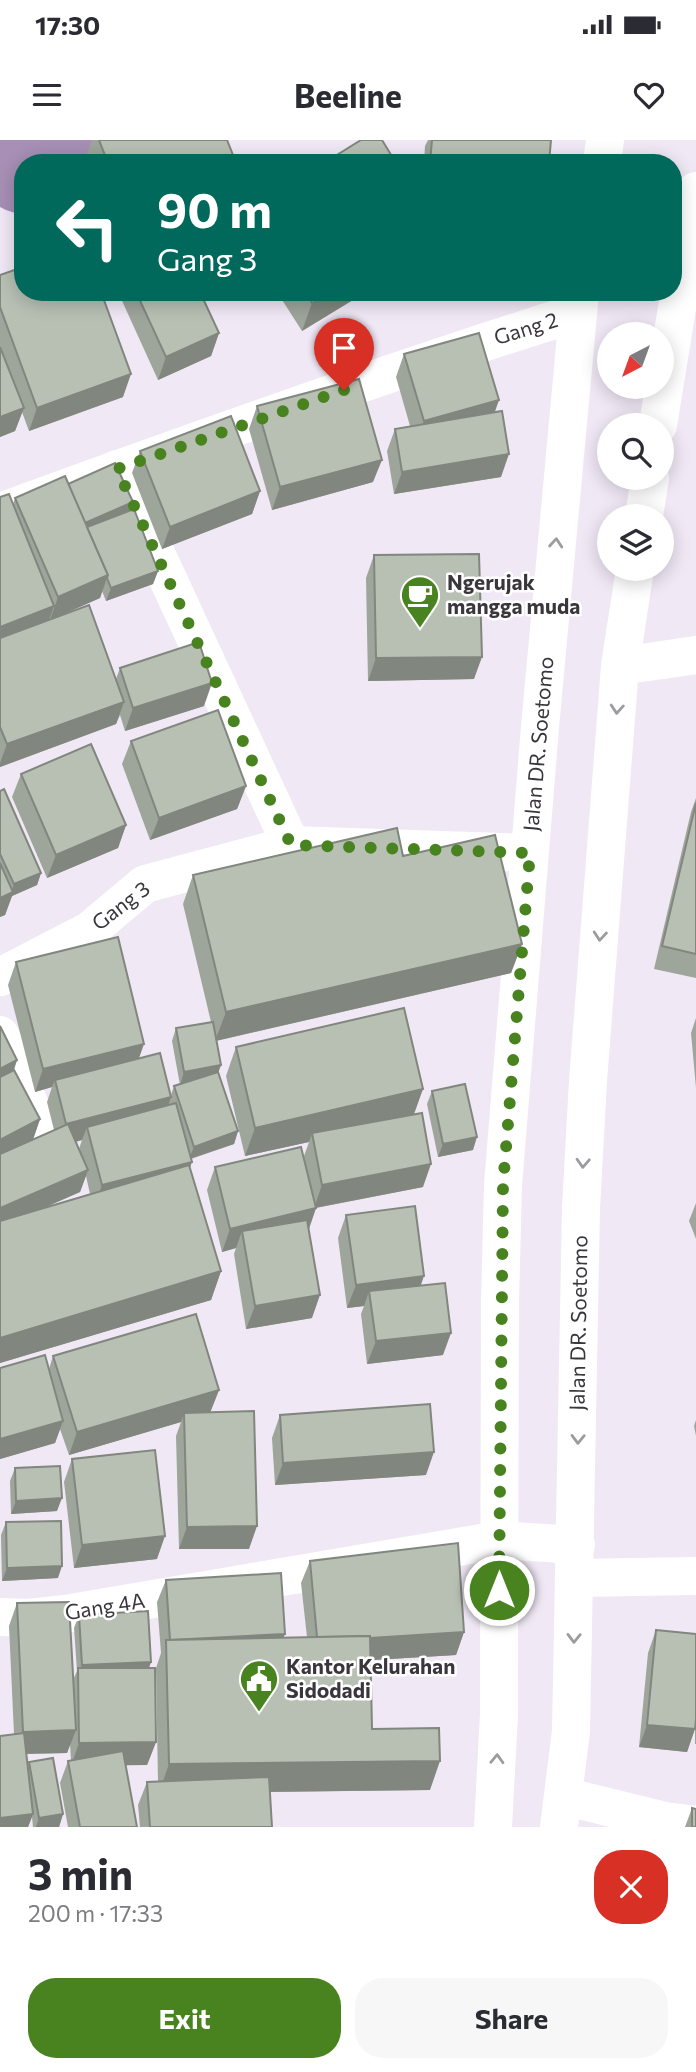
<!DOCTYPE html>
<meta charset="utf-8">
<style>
body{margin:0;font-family:Commissioner,sans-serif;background:#f7f7f7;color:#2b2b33;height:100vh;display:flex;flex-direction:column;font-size:26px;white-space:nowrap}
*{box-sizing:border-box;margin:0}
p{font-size:23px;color:#7c7c81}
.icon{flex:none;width:38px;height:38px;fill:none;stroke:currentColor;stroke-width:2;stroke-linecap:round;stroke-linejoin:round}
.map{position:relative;height:1687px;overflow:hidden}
.sheet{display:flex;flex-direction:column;background:#fff;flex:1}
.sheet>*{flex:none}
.top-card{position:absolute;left:14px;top:14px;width:668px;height:147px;border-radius:28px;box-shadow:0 4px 18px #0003;background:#00695c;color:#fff;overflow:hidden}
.needle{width:46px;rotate:221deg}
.controls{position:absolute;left:597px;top:182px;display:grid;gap:14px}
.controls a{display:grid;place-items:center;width:77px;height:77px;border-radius:50%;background:#fff;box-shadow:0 4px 18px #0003;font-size:35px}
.pin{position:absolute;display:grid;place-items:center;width:60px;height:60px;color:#fff;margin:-72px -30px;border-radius:50% 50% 50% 0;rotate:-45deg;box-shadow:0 0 7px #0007}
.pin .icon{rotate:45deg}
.me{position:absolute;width:77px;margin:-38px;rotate:0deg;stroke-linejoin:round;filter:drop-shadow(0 0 5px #0008)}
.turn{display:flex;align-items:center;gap:24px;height:147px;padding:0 28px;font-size:32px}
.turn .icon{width:91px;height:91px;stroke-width:2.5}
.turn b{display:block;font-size:49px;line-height:60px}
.round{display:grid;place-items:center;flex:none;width:74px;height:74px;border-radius:28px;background:#f7f7f7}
.summary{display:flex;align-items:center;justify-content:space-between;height:119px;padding:0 28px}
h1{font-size:42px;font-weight:700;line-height:52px}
.action{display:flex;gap:14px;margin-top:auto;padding:14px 28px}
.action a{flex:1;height:80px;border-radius:28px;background:#488320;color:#fff;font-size:28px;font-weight:700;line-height:80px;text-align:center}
.action a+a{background:#f7f7f7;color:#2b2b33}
.status{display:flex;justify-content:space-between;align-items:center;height:49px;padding:0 35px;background:#fff;direction:ltr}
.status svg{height:19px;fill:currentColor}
header{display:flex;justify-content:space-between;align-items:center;height:91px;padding:0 28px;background:#fff;font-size:32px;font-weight:700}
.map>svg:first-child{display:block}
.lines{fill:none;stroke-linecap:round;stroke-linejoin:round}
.river{stroke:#a78fb5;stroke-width:102}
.street{stroke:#fff;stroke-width:38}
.secondary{stroke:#fff;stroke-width:38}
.wall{fill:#9ea59b;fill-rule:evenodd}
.shaded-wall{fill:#81867e}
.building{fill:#b8c0b4;stroke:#81867e;stroke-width:2}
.oneway{stroke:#9c9b9e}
.route{stroke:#488320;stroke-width:12;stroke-dasharray:0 21.6}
.labels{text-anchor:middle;stroke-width:5;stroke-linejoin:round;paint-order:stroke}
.street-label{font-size:21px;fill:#3a373c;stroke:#fff}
.poi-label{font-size:21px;font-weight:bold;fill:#3a373c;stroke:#fff;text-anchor:start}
</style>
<div class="status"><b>17:30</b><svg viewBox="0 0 49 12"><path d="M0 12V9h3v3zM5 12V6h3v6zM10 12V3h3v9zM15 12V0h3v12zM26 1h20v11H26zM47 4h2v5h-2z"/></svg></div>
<header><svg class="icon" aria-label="menu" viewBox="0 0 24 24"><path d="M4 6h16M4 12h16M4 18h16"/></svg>Beeline<svg class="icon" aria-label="heart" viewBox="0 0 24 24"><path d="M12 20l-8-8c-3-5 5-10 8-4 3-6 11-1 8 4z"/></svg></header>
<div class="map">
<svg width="696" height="1687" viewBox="0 0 696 1687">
<rect width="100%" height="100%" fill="#f0e8f5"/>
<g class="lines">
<path class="river" d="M26 23 66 0"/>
<g class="street">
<path d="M117 329 291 705"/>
<path d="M0 372C191 302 382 234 576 173"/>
<path d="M620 526 696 515"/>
<path d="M0 837 89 791 145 744 291 705 529 713"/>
<path d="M0 895 47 1006"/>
<path d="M575 1438 696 1436"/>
<path d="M0 1477 28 1478 65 1474 499 1400"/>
<path d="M563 1656 665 1681 696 1685"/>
</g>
<g class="secondary">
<path d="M602 23 605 0"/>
<path d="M658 285 696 51"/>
<path d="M644 376 650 338"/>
<path d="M499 1400 576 1405"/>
<path d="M493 1687 499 1574 500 1161 503 1045 540 587 580 152"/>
<path d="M559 1687 571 1591 581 1068 588 941 620 526 635 429"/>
</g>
</g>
<g class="wall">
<path d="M92 0H227L235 20 234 23H91L87 13Z"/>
<path d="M428 0H551L549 23H424L425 6Z"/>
<path d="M0 135 123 257 29 291 22 272 15 291 0 297Z"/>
<path d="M118 152H200L219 193 211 216 158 240Z"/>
<path d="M277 152H366L302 191Z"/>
<path d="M404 214 495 272 501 337 394 354 387 311 395 289 410 286 396 237Z"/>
<path d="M257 266 373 342 272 370 249 289Z"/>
<path d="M140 311 260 351 252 374 162 409 132 333Z"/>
<path d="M68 344 133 362 130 371 158 431 153 444 106 461 102 451 100 458 50 480 49 479V480L116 539 120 528 204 566 125 591 120 575 116 584 0 627V357L13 364 15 358Z"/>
<path d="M374 415 474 539 368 541 366 438Z"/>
<path d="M131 601 246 646 237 669 150 700 122 624Z"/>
<path d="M21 634 126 685 118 708 47 738 12 657Z"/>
<path d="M0 651 41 733 37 745 12 756 5 775 0 777Z"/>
<path d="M696 658V838L654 829 691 672Z"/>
<path d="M403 716 522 804 511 833 216 901 221 925 218 933 238 991 234 1004 191 1019 190 1028 221 1131 211 1160 0 1223V886L17 920 14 930 40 979 33 1000 54 990 47 962 52 947 35 952 8 845 16 822 139 918 171 955 174 946 180 945 172 901 176 888 211 882 183 764 193 735ZM82 1000 79 1009 76 1002ZM86 1036 90 1054 48 1066 80 1052Z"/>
<path d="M696 878V948L691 893Z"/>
<path d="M236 907 414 974 423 1047 316 1068 309 1089 312 1178 246 1189 234 1114 236 1108 222 1112 207 1050 215 1027 304 1016 309 1002 245 1016 226 936Z"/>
<path d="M432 951 473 1010 438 1017 427 964Z"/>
<path d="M696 1063V1099L689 1081Z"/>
<path d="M346 1075 421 1145 443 1215 367 1224 361 1174 364 1166 347 1168 338 1098Z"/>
<path d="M53 1216 219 1250 210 1272 249 1409H179L176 1296 181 1282 69 1315 60 1289 55 1303 0 1319V1228L49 1229Z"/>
<path d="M280 1275 426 1335 275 1345 272 1298Z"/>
<path d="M696 1280V1296L694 1286Z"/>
<path d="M72 1319 157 1419 74 1428 64 1342Z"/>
<path d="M15 1328 57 1371 11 1374 10 1341Z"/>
<path d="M6 1382 58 1438 2 1441 1 1395Z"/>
<path d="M310 1421 464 1492 456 1515 371 1520 372 1589 430 1650 270 1652 272 1687H140L138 1665 147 1642H158L156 1528 161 1513 157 1462 166 1440 283 1498 307 1497 301 1443Z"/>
<path d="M17 1463 73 1540 77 1531 74 1488 79 1475 151 1522 149 1528 156 1602 147 1625H126L137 1687H68L60 1643 68 1621 71 1620 70 1604 67 1613 26 1614 27 1627 29 1622 63 1674 59 1687H33L32 1677 28 1687H0L14 1594 9 1486Z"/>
<path d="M656 1490 696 1494V1604H695V1588L687 1612 639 1607 648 1513Z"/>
<path d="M692 1668 696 1687H685Z"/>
</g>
<g class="shaded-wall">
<path d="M329 152H366L302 191 312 163Z"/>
<path d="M219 193 211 216 158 240 166 217Z"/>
<path d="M131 234 123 257 29 291 37 268Z"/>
<path d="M499 260 491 283 416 304 424 281Z"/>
<path d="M24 268 15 291 0 297V277Z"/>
<path d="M509 314 501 337 394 354 402 332Z"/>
<path d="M382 320 373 342 272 370 280 347Z"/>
<path d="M260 351 252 374 162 409 170 387Z"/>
<path d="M133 362 128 375 89 392 81 384Z"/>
<path d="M158 431 153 444 106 461 111 448Z"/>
<path d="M108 435 100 458 50 480 58 457Z"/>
<path d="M54 466 46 489 0 507V487Z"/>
<path d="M482 517 474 539 368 541 376 518Z"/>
<path d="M212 543 204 566 125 591 133 568Z"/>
<path d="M124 562 116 584 0 627V623L7 604Z"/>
<path d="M246 646 237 669 150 700 159 678Z"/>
<path d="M126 685 118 708 47 738 56 715Z"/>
<path d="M41 733 37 745 12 756 5 775 0 777V758L11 753 14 744Z"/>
<path d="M522 804 511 833 215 901 226 872Z"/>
<path d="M144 904 136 927 55 940 52 947 35 952 43 929Z"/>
<path d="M17 920 9 943 0 947V929Z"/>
<path d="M221 925 216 938 180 945 184 932Z"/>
<path d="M423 949 413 977 312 993 309 1002 245 1016 255 988Z"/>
<path d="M171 957 163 980 87 987 82 1000 58 1006 66 984Z"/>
<path d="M40 979 32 1002 0 1019V1000Z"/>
<path d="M238 991 234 1004 189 1019 194 1007Z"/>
<path d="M477 997 473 1010 438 1017 443 1004Z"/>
<path d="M192 1022 184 1044 94 1067 102 1045Z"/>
<path d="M431 1024 423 1047 314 1068 322 1045Z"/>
<path d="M88 1030 80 1052 0 1087V1068Z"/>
<path d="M316 1068 308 1091H242L236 1108 222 1112 230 1089Z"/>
<path d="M221 1131 211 1160 0 1223V1198Z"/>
<path d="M424 1136 416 1159 369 1151 364 1166 347 1168 356 1145Z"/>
<path d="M320 1155 312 1178 246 1189 255 1166Z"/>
<path d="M451 1193 443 1215 367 1224 376 1201Z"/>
<path d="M219 1250 210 1273H184L181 1282 69 1315 77 1292Z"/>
<path d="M63 1281 55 1303 0 1319V1299Z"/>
<path d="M434 1312 426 1335 275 1345 283 1323Z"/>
<path d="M62 1358 57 1371 11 1374 16 1361Z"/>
<path d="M257 1386 249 1409H179L187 1387Z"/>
<path d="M165 1396 157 1419 74 1428 82 1405Z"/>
<path d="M62 1426 58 1438 2 1441 7 1428Z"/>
<path d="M464 1492 456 1515 309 1524 318 1501Z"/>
<path d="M285 1494 276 1516 170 1500Z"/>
<path d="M151 1522 146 1535 77 1538 82 1525Z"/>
<path d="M647 1585 695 1589 687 1612 639 1607Z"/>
<path d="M76 1590 67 1613 15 1614 23 1592Z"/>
<path d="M156 1602 147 1625 71 1626 79 1603Z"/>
<path d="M440 1621 430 1650 159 1653 169 1624Z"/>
<path d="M33 1674 28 1687H0V1678Z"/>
<path d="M63 1674 59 1687H36L39 1678Z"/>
</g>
<g class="building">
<path d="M99 0H227L235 20 227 23H108Z"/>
<path d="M361 0H382L396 23H324Z"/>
<path d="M432 0H551L549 23H430Z"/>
<path d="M23 127V152H101L131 234 37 268 0 167V135Z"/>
<path d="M136 152H200L219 193 166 217Z"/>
<path d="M306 152H329L312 163Z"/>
<path d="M479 193 499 260 424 281 404 214Z"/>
<path d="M0 207 24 268 0 277Z"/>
<path d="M359 239 382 320 280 347 257 266Z"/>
<path d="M502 271 509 314 402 332 395 289Z"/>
<path d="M231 276 260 351 170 387 140 311Z"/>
<path d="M115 323 133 362 85 383 68 344Z"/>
<path d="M65 336 108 435 58 457 15 358Z"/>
<path d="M9 354 54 466 0 487V357Z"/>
<path d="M134 369 158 431 111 448 107 438 108 435 87 387Z"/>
<path d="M479 414 482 517 376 518 374 415Z"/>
<path d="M89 465 124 562 7 604 0 587V498Z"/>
<path d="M199 502 212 543 133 568 120 528Z"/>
<path d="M218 570 246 646 159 678 131 601Z"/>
<path d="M91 604 126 685 56 715 21 634Z"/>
<path d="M4 649 41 733 14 744 0 714V651Z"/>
<path d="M696 663V814L662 806Z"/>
<path d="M397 688 403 716 495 695 522 804 226 872 193 735Z"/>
<path d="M0 723 13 752 0 758Z"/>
<path d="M118 797 144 904 43 929 16 822Z"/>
<path d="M404 868 423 949 255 988 236 907Z"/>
<path d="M213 882 221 925 184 932 176 888Z"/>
<path d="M0 886 17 920 0 929Z"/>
<path d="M160 913 171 957 66 984 55 940Z"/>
<path d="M14 930 40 979 0 1000V937Z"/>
<path d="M218 932 238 991 194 1007 174 946Z"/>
<path d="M465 944 477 997 443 1004 432 951Z"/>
<path d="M176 963 192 1022 102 1045 87 987Z"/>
<path d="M422 973 431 1024 322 1045 312 993Z"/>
<path d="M68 984 88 1030 0 1068V1014Z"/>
<path d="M301 1007 316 1068 230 1089 215 1027Z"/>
<path d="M189 1025 221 1131 0 1198V1081Z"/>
<path d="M415 1066 424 1136 356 1145 346 1075Z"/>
<path d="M307 1080 320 1155 255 1166 242 1091Z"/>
<path d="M445 1143 451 1193 376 1201 369 1151Z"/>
<path d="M196 1174 219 1250 77 1292 53 1216Z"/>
<path d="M45 1215 63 1281 0 1299V1228Z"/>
<path d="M430 1264 434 1312 283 1323 280 1275Z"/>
<path d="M254 1271 257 1386 187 1387 184 1273Z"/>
<path d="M155 1310 165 1396 82 1405 72 1319Z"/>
<path d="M60 1326 62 1358 16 1361 15 1328Z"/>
<path d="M61 1381 62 1426 7 1428 6 1382Z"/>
<path d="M458 1403 464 1492 370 1498V1496L317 1497 310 1421Z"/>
<path d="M281 1433 285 1494 170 1500 166 1440Z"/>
<path d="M69 1462 76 1590 23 1592 17 1463Z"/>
<path d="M148 1471 151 1522 82 1525 79 1475Z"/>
<path d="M656 1490 696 1494V1579L695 1589 647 1585Z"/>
<path d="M370 1496 372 1589 439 1588 440 1621 169 1624 166 1500Z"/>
<path d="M78 1528H155L156 1602 79 1603Z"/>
<path d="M24 1593 33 1674 0 1678V1596Z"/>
<path d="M123 1611 137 1687H80L68 1621Z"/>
<path d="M53 1618 63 1674 39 1678 29 1622Z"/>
<path d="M269 1637 272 1687H150L147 1642Z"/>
<path d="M692 1668 696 1669V1687H692Z"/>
<path d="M58 1685V1687H36Z"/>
</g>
<defs><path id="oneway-chevron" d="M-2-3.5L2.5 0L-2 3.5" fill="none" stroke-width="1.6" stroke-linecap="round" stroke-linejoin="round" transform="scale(1.75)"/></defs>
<g class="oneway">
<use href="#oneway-chevron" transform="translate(556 403) rotate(-85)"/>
<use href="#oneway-chevron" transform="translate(617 569) rotate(94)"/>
<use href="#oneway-chevron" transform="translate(600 796) rotate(95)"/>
<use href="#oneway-chevron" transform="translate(583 1023) rotate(93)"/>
<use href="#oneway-chevron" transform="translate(578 1299) rotate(91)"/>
<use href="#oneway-chevron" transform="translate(574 1498) rotate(91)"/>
<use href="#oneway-chevron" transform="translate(497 1619) rotate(-88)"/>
</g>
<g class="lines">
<path class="route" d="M344 250 117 329 291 705 530 713 503 1045 499 1450"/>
</g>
<defs>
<g id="cafe-pin" transform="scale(2.0125)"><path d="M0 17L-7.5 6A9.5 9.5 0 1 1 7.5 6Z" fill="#488320" stroke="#fff"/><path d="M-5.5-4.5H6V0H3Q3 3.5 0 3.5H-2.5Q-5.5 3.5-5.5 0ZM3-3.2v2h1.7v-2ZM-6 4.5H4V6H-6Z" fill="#fff"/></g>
<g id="civic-pin" transform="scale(2.0125)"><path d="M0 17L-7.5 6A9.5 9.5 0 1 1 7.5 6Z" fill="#488320" stroke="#fff"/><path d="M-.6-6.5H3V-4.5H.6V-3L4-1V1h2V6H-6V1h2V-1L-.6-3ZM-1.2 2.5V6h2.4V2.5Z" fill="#fff"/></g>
</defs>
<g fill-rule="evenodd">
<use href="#cafe-pin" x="420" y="455"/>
<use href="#civic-pin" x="259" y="1539"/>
</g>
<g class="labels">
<g class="street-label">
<text transform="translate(526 189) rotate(-17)" y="7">Gang 2</text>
<text transform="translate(539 604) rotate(-85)" y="7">Jalan DR. Soetomo</text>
<text transform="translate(121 766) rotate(-37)" y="7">Gang 3</text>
<text transform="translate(579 1183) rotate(-89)" y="7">Jalan DR. Soetomo</text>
<text transform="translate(105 1467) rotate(-9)" y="7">Gang 4A</text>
</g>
<g class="poi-label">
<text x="447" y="450">Ngerujak<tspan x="447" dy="24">mangga muda</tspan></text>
<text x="286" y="1534">Kantor Kelurahan<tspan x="286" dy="24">Sidodadi</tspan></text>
</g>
</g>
</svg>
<div class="controls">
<a><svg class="needle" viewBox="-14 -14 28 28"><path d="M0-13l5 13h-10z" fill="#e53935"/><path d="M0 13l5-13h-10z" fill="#7c7c81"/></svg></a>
<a><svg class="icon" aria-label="search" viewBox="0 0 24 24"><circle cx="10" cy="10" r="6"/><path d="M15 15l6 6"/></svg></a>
<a><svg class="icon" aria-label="layers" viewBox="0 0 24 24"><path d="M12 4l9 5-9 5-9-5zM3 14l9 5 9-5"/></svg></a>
</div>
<div class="pin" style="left:344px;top:250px;background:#d93025"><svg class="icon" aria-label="arrive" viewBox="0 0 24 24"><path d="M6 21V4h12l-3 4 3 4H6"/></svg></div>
<svg class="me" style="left:499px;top:1450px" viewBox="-20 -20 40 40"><circle r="17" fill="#488320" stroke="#fff" stroke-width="3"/><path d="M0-11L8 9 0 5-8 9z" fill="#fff"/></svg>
<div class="top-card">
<div class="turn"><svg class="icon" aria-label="left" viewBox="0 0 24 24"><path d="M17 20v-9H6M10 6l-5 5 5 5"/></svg><div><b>90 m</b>Gang 3</div></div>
</div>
</div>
<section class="sheet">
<div class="summary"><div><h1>3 min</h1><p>200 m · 17:33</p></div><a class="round" style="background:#d93025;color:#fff"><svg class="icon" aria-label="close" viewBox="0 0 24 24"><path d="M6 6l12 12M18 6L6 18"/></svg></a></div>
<div class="action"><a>Exit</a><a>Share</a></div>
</section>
